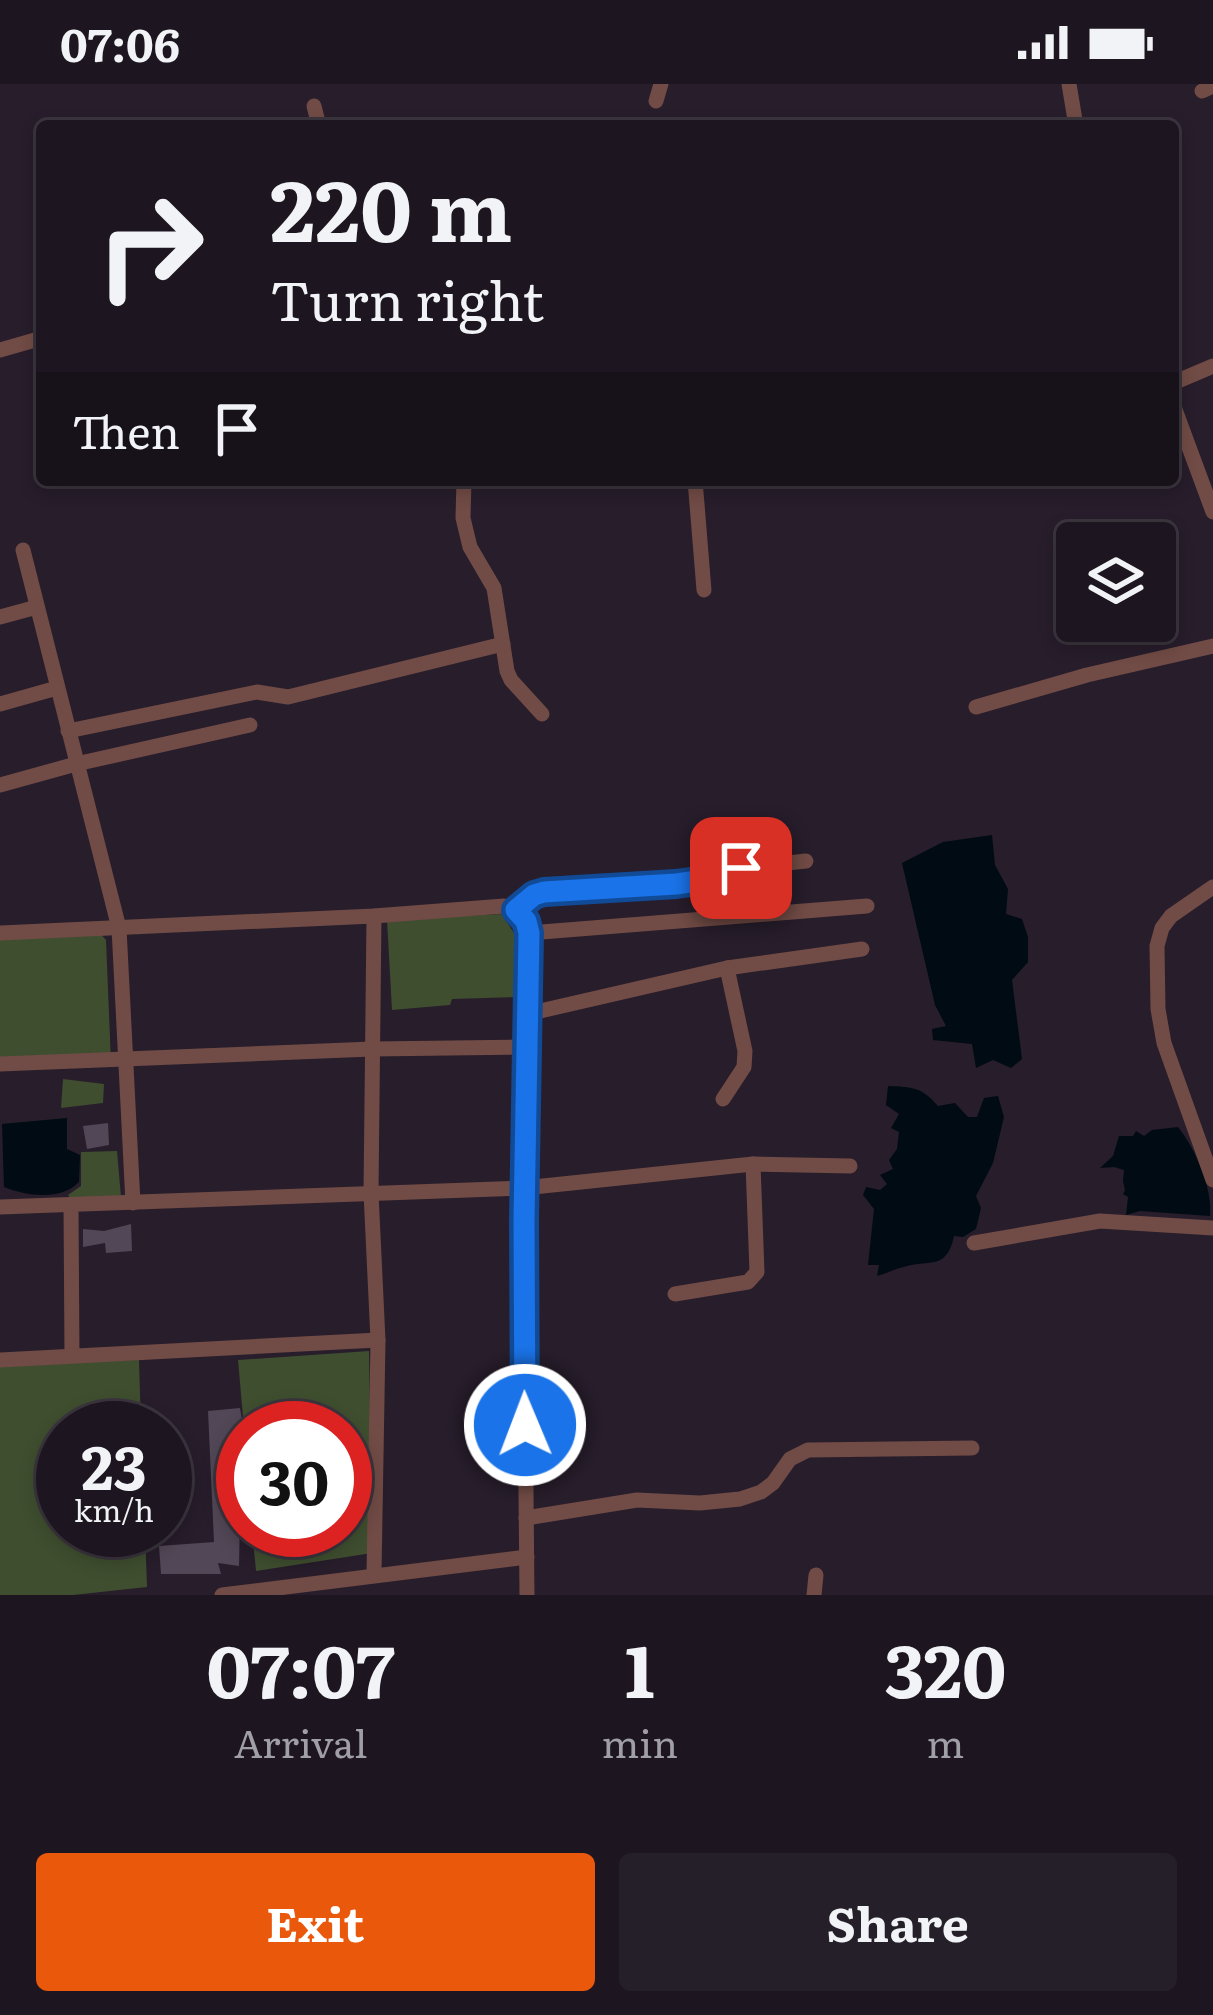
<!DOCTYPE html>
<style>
body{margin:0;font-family:Literata,serif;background:#251f29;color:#f1f3f6;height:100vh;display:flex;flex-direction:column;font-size:45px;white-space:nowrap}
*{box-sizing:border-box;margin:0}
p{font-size:39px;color:#a09fa5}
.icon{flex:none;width:66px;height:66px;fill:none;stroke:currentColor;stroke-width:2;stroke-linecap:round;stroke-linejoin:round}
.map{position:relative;height:1511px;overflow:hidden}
.drawer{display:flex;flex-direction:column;background:#1d1620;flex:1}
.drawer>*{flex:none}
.banner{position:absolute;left:36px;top:36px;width:1143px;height:366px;border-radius:12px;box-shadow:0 6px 18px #0003,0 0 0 3px #3b353e;background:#1d1620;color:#f1f3f6;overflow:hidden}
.buttons{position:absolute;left:1056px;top:438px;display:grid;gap:24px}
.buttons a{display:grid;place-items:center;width:120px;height:120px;border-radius:12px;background:#1d1620;box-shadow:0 6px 18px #0003,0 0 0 3px #3b353e;font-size:60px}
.speed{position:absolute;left:36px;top:1317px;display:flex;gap:24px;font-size:60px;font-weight:700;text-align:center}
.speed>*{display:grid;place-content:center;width:156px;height:156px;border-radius:50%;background:#1d1620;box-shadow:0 6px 18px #0003,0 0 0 3px #3b353e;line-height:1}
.speed small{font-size:30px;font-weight:400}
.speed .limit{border:18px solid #d22;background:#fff;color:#111}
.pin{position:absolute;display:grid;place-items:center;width:102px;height:102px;color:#fff;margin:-51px;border-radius:24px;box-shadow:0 6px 18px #0006}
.me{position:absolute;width:132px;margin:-66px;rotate:359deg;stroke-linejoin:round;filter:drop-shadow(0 0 9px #0008)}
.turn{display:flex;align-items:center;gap:42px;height:252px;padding:0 36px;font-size:54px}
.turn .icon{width:156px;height:156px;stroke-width:2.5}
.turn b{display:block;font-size:84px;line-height:102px}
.then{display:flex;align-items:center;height:114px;padding:0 36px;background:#0003;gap:24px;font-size:45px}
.eta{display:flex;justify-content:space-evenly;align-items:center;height:204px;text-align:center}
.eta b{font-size:72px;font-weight:700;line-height:84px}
.button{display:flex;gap:24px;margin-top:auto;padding:24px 36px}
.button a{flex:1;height:138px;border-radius:12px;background:#ea580c;color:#fff;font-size:48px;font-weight:700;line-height:138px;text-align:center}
.button a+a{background:#251f29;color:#f1f3f6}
.status{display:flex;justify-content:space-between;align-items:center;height:84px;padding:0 60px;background:#1d1620;direction:ltr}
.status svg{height:33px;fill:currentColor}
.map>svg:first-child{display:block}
.green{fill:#3f4e2f}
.water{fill:#000b13}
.building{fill:#524756}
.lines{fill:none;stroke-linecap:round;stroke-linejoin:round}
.minor{stroke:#714b45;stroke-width:15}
.route-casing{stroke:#114b97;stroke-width:30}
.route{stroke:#1a73e8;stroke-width:21}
</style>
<div class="status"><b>07:06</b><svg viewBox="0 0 49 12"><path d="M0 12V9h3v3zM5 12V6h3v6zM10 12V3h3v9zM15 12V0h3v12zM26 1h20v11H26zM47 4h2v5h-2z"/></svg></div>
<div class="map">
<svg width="1213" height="1511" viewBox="0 0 1213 1511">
<rect width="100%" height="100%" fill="#271d2b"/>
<g class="green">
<path d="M502 830 517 854 518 913 452 915 450 921 392 926 387 836Z"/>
<path d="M98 847 106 856 111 978 0 979V851Z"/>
<path d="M63 995 104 1000 103 1019 61 1024Z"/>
<path d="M117 1067 121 1113 70 1114 68 1111 81 1102V1068Z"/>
<path d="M369 1267 372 1469 256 1487 252 1446H345V1344H244L238 1276Z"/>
<path d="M139 1276 141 1344H63V1446H145L147 1503 73 1511H0V1279Z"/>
</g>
<g class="water">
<path d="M992 751 995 781 1008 805 1006 830 1022 835 1028 853V878L1012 896 1022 975 1011 984 993 976 976 984 972 960 933 956 932 945 946 942 935 921 902 779 943 758Z"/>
<path d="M888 1002C912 1003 922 1003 938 1022L955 1019 968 1033H977L984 1014 998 1012 1004 1033 993 1079 976 1112 981 1124 976 1145 963 1153 954 1152C947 1185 932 1176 907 1182 898 1184 887 1189 877 1192L879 1181H868L874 1125 863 1111 866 1103 880 1106 887 1100 880 1091 893 1085 889 1076 897 1065 899 1048 891 1044 899 1030 886 1021Z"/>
<path d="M67 1034V1065L80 1071 79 1098C61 1117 27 1112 4 1103L2 1040Z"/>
<path d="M1178 1043C1195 1064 1213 1105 1210 1132L1140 1127 1126 1131 1128 1113 1123 1110 1125 1106 1123 1097 1124 1086 1114 1083 1100 1084 1113 1072 1119 1052H1133L1136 1047 1144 1052 1152 1046Z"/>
</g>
<g class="building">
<path d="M108 1039 109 1061 87 1065 83 1042Z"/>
<path d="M131 1140 132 1167 106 1169 105 1159 83 1163V1145L104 1147Z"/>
<path d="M240 1324 242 1336 239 1482 218 1479 221 1490H161L159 1462 214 1458 208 1327Z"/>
</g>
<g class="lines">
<g class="minor">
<path d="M1069 0 1076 42"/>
<path d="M1202 7 1213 2"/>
<path d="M656 17 661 0"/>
<path d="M314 22 319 42"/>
<path d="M0 266 42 254"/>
<path d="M1173 299 1213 282"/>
<path d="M1173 320 1213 428"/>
<path d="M464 396 463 434 470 463 494 504 507 587 511 596 542 630"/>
<path d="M695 396 704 506"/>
<path d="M23 466 119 844 133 1119"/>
<path d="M0 533 37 523"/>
<path d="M0 620 57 604"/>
<path d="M976 623 1087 591 1213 562"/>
<path d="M68 647 257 608 288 613 503 560"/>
<path d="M0 701 76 680 250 641"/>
<path d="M1213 803 1171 832 1162 844 1157 862 1158 925 1164 959 1213 1096"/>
<path d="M516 826 534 811 544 808 676 800 705 796 741 784 806 777"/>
<path d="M374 832 371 1109 378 1256 374 1490"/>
<path d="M0 849 374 832 504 822C519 827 525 834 529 849L524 1200 527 1511"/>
<path d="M529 849 867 822"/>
<path d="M527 930 727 884 862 865"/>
<path d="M0 980 372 965 526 963"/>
<path d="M723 1015 744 983 745 967 727 884"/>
<path d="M71 1122 72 1272"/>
<path d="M0 1123 524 1104 753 1080 850 1082"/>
<path d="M974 1159 1100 1137 1213 1144"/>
<path d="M675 1210 748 1198 757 1188 753 1080"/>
<path d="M0 1276 378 1256"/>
<path d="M526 1434 637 1416 700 1419 740 1415 761 1408 773 1399 790 1375 808 1366 972 1364"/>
<path d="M222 1511 527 1473"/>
<path d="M814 1511 816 1491"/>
</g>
</g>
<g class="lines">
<g class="route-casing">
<path id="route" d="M525 1341 524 1136 529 849 526 837 516 826 534 811 544 808 676 800 705 796 741 784"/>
</g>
<use href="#route" class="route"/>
</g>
</svg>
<div class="buttons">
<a><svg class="icon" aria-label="layers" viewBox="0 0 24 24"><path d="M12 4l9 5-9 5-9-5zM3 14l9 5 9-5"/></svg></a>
</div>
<div class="speed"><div>23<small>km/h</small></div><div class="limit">30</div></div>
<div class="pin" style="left:741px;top:784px;background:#d93025"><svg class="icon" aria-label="arrive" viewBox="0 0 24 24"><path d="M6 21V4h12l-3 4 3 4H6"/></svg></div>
<svg class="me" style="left:525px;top:1341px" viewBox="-20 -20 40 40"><circle r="17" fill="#1a73e8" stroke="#fff" stroke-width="3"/><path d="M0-11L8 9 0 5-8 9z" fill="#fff"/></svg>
<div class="banner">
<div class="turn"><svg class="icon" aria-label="right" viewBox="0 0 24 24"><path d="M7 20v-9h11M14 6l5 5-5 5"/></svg><div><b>220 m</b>Turn right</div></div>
<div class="then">Then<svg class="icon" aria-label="arrive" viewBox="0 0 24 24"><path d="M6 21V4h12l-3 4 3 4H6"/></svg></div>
</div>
</div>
<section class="drawer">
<div class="eta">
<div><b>07:07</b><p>Arrival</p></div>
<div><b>1</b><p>min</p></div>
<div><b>320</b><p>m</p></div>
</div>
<div class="button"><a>Exit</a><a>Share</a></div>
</section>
